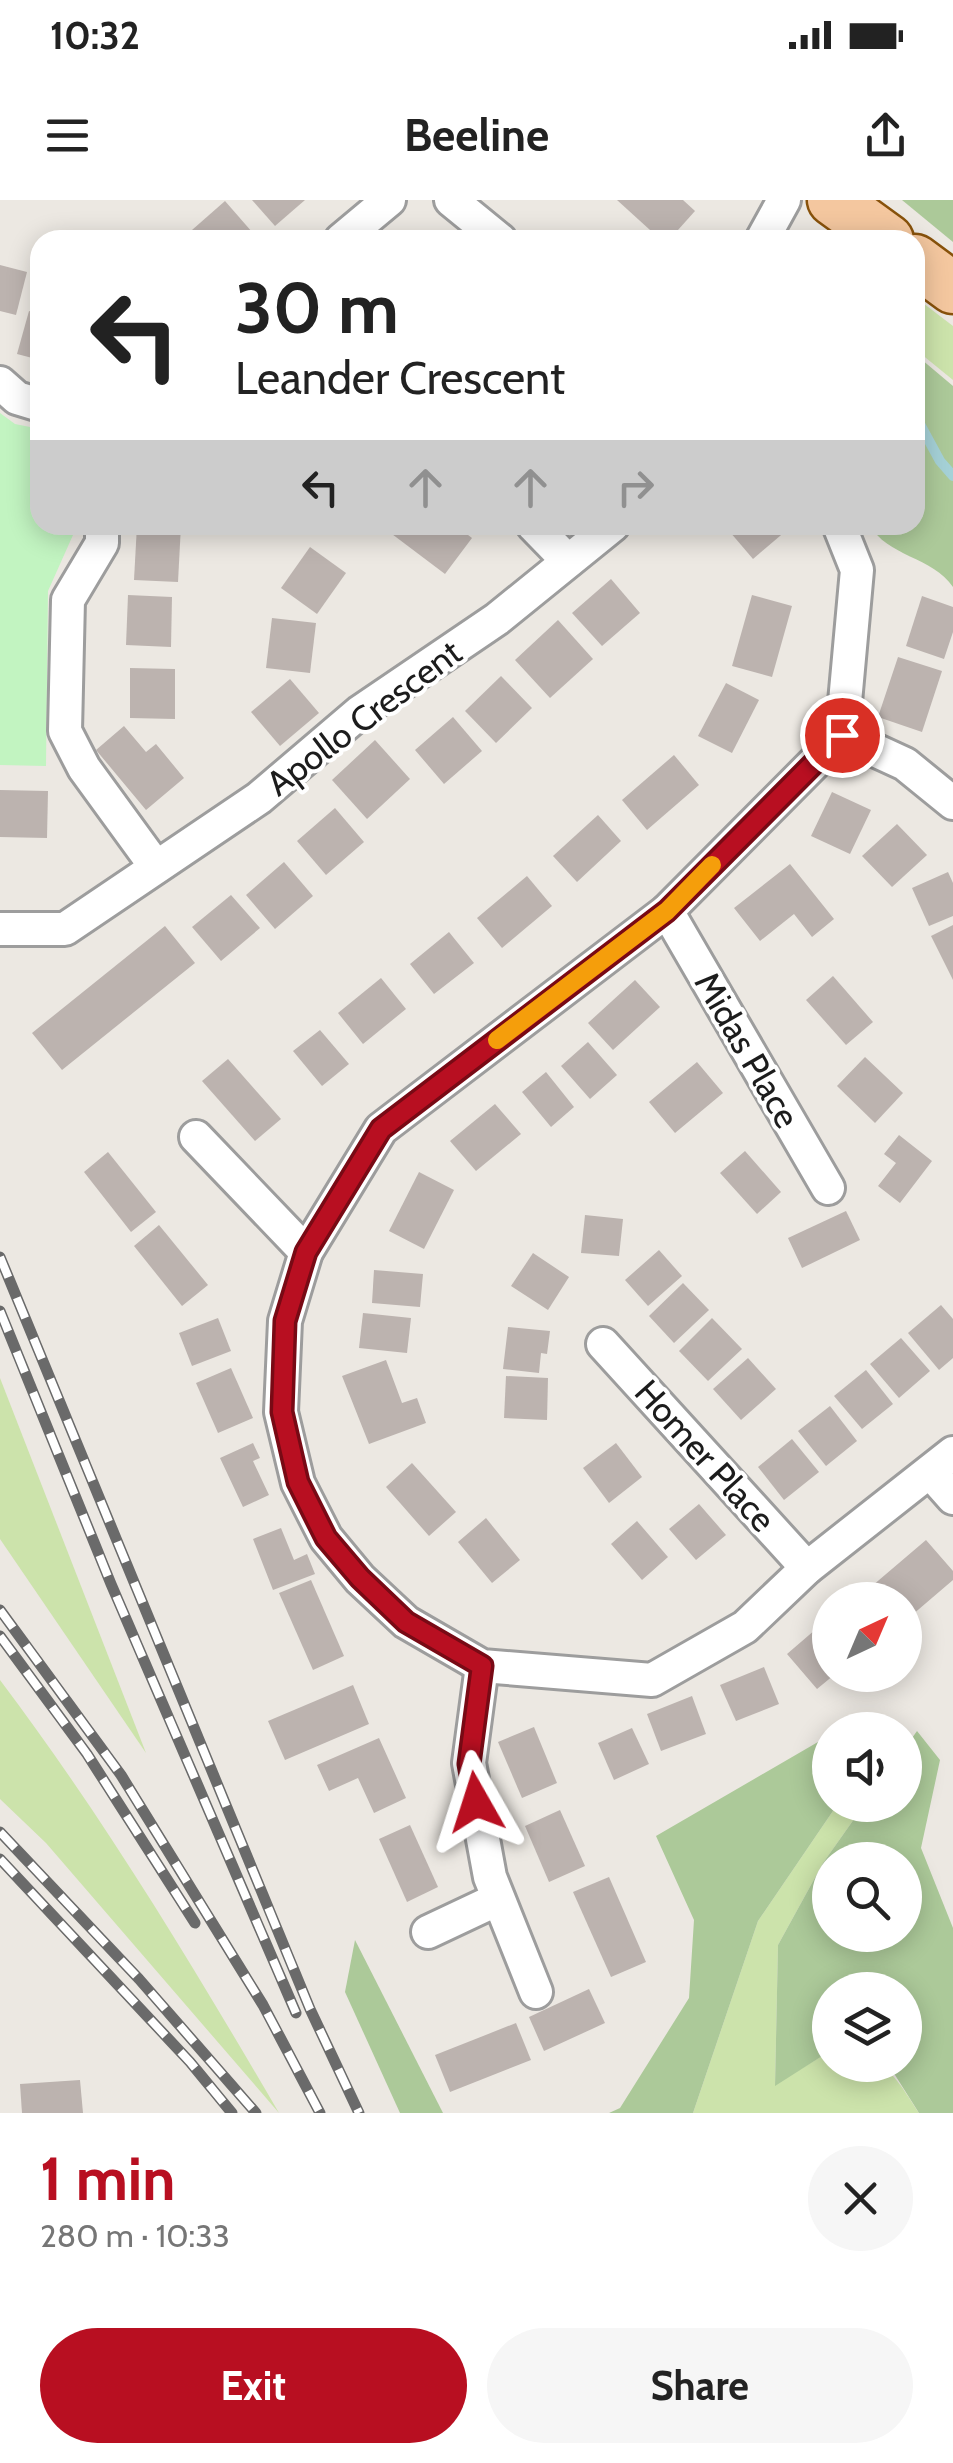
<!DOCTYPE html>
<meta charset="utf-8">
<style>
body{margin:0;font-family:Cabin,sans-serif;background:#f6f6f6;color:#222;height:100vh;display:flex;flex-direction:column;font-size:38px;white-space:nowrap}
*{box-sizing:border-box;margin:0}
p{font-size:32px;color:#767676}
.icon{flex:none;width:55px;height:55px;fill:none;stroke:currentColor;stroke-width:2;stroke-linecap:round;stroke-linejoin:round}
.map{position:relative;height:1913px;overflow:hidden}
.details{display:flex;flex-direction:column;background:#fff;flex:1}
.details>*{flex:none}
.hud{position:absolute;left:30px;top:30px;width:895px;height:305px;border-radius:30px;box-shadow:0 5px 25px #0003;background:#fff;color:#222;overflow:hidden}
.needle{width:65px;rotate:44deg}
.controls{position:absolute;left:812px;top:1382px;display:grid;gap:20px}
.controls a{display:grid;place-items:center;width:110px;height:110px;border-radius:50%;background:#fff;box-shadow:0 5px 25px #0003;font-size:50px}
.pin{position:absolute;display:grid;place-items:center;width:85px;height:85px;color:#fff;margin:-42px;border:5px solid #fff;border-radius:50%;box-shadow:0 2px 10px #0007}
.me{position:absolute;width:110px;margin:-55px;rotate:354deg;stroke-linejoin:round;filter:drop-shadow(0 0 8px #0008)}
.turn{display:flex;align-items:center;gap:35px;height:210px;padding:0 40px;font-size:45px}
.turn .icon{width:130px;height:130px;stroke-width:2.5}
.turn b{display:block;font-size:70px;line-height:85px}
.lanes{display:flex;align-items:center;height:95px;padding:0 40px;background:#0003;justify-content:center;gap:50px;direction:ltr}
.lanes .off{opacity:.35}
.round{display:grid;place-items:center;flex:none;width:105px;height:105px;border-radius:52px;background:#f6f6f6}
.headline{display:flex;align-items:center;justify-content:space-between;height:170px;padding:0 40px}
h1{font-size:60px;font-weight:700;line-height:75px;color:#b80f21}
.primary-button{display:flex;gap:20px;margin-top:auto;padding:20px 40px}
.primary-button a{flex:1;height:115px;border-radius:60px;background:#b80f21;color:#fff;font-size:40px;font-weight:700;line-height:115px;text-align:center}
.primary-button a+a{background:#f6f6f6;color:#222}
.status{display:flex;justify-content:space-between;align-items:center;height:70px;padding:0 50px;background:#fff;direction:ltr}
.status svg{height:28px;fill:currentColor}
header{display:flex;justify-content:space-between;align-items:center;height:130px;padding:0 40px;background:#fff;font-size:45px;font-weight:700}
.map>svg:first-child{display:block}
.grass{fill:#cce3ab}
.forest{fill:#acc999;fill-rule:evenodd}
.park{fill:#c2f4c1}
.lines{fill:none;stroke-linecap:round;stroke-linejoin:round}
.stream{stroke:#a5d1d7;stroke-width:10}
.building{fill:#bcb3af}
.minor-casing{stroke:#9d9d9d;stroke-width:38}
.primary-casing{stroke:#88520b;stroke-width:55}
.minor{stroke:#fff;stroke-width:32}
.primary{stroke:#f4c79f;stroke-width:50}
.rail-casing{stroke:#6a6a6a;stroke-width:11}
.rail{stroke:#fff;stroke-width:8;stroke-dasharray:22;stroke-linecap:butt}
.route-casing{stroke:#780a15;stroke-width:25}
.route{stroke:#b80f21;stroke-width:18}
.slow{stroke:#f59e0b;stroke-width:18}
.labels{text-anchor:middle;stroke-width:8;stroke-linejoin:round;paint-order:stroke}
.street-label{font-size:35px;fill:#1c1c1c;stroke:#fff}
</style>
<div class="status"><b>10:32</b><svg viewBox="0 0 49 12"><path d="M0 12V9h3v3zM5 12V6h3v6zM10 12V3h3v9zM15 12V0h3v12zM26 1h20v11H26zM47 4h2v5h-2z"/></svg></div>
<header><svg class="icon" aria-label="menu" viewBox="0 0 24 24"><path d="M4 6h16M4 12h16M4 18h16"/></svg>Beeline<svg class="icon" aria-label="share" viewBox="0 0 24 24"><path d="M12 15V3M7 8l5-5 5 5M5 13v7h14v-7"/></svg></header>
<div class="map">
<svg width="953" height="1913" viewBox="0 0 953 1913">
<rect width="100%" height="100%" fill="#ece8e2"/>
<g class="grass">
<path d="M915 97 953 126V180L915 149Z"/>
<path d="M0 1178 146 1553 0 1339Z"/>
<path d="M0 1480C104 1618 192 1764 279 1913L46 1643 0 1599Z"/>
<path d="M837 1605H864L823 1663 778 1745 775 1885 830 1851V1865C891 1865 886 1862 919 1913H693L758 1721Z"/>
</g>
<g class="forest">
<path d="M902 0H953V42Z"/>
<path d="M915 154 953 186V387C933 357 886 356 870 325H915Z"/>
<path d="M917 1531 940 1560 921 1648 953 1728V1913H919L895 1875 878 1865H905V1790H830V1851L775 1886 778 1745 823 1663 864 1605H905V1548ZM830 1660H905V1735H830Z"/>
<path d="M830 1535V1605H837L758 1721 693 1913H609L620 1908 689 1798 694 1720 656 1636Z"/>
<path d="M355 1740 443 1913H400L345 1792Z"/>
</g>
<path class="park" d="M0 213 15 224 40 229V325H74L73 335 48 391 46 566 0 565Z"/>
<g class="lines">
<path class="stream" d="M915 215 940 261 953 276"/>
</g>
<g class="building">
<path d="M252 0H305L275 26Z"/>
<path d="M617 0H683L695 11 669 40H661Z"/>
<path d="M225 1 259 40H201L192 30Z"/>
<path d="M0 65 27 72 16 115 0 111Z"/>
<path d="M29 111 40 114V160L17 154Z"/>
<path d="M137 325H181L178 382 134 380Z"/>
<path d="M380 325H455L472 338 445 374Z"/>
<path d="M724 325H783L787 330 753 359Z"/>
<path d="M310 347 346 373 317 414 281 388Z"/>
<path d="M611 379 640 413 602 446 572 413Z"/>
<path d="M128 395 172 397 171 447 126 445Z"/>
<path d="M752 395 792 406 772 477 732 466Z"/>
<path d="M922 396 953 407V432L944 459 906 446Z"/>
<path d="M272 418 316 423 310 473 266 468Z"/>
<path d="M558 420 593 459 550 498 515 460Z"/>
<path d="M898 457 942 471 922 532 878 517Z"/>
<path d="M130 468 175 469V519L130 518Z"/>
<path d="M501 476 532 508 496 543 465 511Z"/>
<path d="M290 479 319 513 280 546 251 512Z"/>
<path d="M726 483 759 500 732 553 698 536Z"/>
<path d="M453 517 482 551 444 584 415 550Z"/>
<path d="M124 526 146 552 156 544 184 578 146 610 96 550Z"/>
<path d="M375 540 410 579 367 619 332 580Z"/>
<path d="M674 555 699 585 647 630 622 600Z"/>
<path d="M0 590 48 591 47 638 0 637Z"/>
<path d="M832 592 871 610 850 654 811 636Z"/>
<path d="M335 608 364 642 326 675 297 641Z"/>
<path d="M598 615 621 641 577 682 553 656Z"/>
<path d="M897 624 927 655 892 687 862 656Z"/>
<path d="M284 662 313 696 275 729 246 695Z"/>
<path d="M790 664 834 719 812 737 794 714 760 741 734 708Z"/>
<path d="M948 672 953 683V716L929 726 912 688Z"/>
<path d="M527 676 552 706 502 748 477 718Z"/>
<path d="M231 695 260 728 221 761 192 727Z"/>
<path d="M953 725V780L931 736Z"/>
<path d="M165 726 195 763 62 870 32 833Z"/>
<path d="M449 732 474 763 434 794 410 764Z"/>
<path d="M833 776 873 822 846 845 806 800Z"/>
<path d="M381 778 406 809 363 844 338 813Z"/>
<path d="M635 780 660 807 613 850 588 823Z"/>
<path d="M320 830 349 864 322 886 293 851Z"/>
<path d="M588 842 617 875 590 899 561 866Z"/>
<path d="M865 857 903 893 875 923 837 886Z"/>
<path d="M228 859 281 919 255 941 202 881Z"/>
<path d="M697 862 723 893 675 933 649 902Z"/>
<path d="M546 872 574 907 551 927 522 892Z"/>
<path d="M495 904 521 934 476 971 450 941Z"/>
<path d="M899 935 932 961 900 1003 878 986 896 963 884 954Z"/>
<path d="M745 951 781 992 757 1014 720 973Z"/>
<path d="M108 952 156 1012 131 1032 84 972Z"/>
<path d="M419 972 454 990 424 1049 389 1031Z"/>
<path d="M846 1011 860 1040 802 1068 788 1038Z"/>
<path d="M585 1015 623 1019 619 1056 581 1053Z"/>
<path d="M159 1025 208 1085 182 1106 134 1046Z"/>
<path d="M659 1050 682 1076 648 1106 625 1080Z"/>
<path d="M533 1053 569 1077 548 1110 511 1086Z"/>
<path d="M374 1070 423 1074 420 1107 372 1103Z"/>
<path d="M683 1083 709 1110 674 1143 649 1116Z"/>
<path d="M941 1105 953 1119V1158L939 1170 908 1133Z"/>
<path d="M363 1113 411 1118 407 1153 359 1148Z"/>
<path d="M218 1118 231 1151 192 1166 179 1133Z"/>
<path d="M712 1118 742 1149 708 1181 679 1151Z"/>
<path d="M508 1127 550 1131 547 1154 541 1153 539 1173 503 1169Z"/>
<path d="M901 1138 930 1171 899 1198 870 1164Z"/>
<path d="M748 1158 776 1189 741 1220 713 1189Z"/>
<path d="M386 1160 402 1203 417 1198 426 1223 369 1244 342 1176Z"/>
<path d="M231 1168 253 1218 218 1233 196 1183Z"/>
<path d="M866 1170 893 1204 862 1229 834 1196Z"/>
<path d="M506 1176 548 1178 547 1220 504 1218Z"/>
<path d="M830 1206 857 1241 826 1266 798 1231Z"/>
<path d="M792 1239 819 1272 784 1300 758 1267Z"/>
<path d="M253 1243 260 1258 253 1261 269 1295 243 1307 220 1258Z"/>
<path d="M616 1243 642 1277 609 1303 583 1268Z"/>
<path d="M412 1263 456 1312 429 1336 386 1287Z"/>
<path d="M699 1304 726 1335 696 1360 669 1329Z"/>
<path d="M486 1318 520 1360 492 1383 458 1342Z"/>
<path d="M637 1321 668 1357 642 1380 611 1344Z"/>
<path d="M281 1328 294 1360 307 1354 315 1374 273 1390 253 1339Z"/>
<path d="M926 1340 953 1371V1380L905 1421V1400H884L872 1386Z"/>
<path d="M311 1380 344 1456 313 1470 279 1393Z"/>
<path d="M830 1417V1475H834L817 1489 787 1454Z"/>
<path d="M764 1467 779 1504 736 1521 720 1485Z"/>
<path d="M353 1485 369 1524 285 1560 268 1521Z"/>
<path d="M692 1496 706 1534 661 1551 647 1514Z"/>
<path d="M534 1527 557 1583 522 1598 498 1542Z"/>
<path d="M632 1528 649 1564 614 1580 598 1543Z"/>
<path d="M379 1538 406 1598 374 1613 358 1578 329 1591 317 1565Z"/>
<path d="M560 1610 585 1666 549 1682 525 1626Z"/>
<path d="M410 1625 438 1687 407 1702 379 1639Z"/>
<path d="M609 1677 646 1762 611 1777 573 1692Z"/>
<path d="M589 1789 605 1823 544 1851 529 1817Z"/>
<path d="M516 1823 531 1860 450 1892 435 1855Z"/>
<path d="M80 1880 83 1913H22L20 1884Z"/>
</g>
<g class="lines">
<g class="minor-casing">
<g id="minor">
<path d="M451 0 500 40"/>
<path d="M341 40 389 0"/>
<path d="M762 40 784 0"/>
<path d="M0 183 17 198 40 205"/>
<path d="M102 325V343L68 400 65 531 84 568 156 667"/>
<path d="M533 325 568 361"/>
<path d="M839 325 857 370 842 535 667 711 381 929 306 1052 285 1121 281 1212 298 1283 326 1338 360 1379 406 1422 482 1466 652 1480 745 1427 807 1368 953 1253"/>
<path d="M842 535 905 564 953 603"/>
<path d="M667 711 828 988"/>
<path d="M0 729H65L259 598 360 512 497 419 613 325"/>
<path d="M196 937 306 1052"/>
<path d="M603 1144 807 1368"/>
<path d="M930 1272 953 1298"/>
<path d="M482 1466 469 1563 490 1677 536 1792"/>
<path d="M428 1732 498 1699"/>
</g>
</g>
<g class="primary-casing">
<g id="primary">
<path d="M833 0 888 40"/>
<path d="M915 60 953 88"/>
</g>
</g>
<use href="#minor" class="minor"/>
<use href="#primary" class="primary"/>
<g class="rail-casing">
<g id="rail">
<path d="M0 1057 310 1809 359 1913"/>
<path d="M0 1111 111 1384 296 1813"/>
<path d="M0 1410 121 1575 263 1805 320 1913"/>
<path d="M0 1436 87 1554 195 1723"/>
<path d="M0 1632 139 1779 256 1913"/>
<path d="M0 1659 190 1862 232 1913"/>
</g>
</g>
<use href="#rail" class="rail"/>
</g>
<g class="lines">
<g class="route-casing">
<path id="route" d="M476 1602 469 1564 482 1466 406 1422 360 1378 326 1338 298 1282 282 1212 285 1121 306 1052 381 929 667 711 842 535"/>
</g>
<use href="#route" class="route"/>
<path class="slow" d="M497 840 667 711 712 665"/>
</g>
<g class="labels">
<g class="street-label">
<text transform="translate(364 518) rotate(-37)" y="12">Apollo Crescent</text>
<text transform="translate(747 850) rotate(60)" y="12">Midas Place</text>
<text transform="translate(705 1256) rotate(48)" y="12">Homer Place</text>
</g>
</g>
</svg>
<div class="controls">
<a><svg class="needle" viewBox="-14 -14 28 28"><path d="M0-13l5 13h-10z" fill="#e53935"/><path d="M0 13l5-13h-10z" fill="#767676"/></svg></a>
<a><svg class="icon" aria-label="sound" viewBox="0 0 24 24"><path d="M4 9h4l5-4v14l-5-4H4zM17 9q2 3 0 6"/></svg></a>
<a><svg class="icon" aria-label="search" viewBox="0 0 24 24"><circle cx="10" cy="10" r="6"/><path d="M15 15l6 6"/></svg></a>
<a><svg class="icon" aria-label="layers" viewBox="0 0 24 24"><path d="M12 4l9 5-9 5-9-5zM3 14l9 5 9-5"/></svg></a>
</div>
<div class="pin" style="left:842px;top:535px;background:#d93025"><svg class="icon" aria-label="arrive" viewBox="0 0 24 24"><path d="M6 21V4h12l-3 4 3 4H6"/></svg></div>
<svg class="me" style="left:476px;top:1602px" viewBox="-20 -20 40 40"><path d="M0-17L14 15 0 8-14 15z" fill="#b80f21" stroke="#fff" stroke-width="4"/></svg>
<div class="hud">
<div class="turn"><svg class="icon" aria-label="left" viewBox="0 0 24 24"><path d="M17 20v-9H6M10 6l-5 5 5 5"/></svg><div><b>30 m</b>Leander Crescent</div></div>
<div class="lanes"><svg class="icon" aria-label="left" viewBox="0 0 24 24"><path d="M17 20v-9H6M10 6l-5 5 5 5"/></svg><svg class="icon off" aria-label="ahead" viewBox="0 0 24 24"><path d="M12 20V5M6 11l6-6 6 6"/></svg><svg class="icon off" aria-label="ahead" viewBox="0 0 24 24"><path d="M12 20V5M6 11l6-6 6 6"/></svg><svg class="icon off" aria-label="right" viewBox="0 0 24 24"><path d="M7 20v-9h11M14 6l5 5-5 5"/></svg></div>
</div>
</div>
<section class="details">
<div class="headline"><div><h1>1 min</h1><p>280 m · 10:33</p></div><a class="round"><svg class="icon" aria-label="close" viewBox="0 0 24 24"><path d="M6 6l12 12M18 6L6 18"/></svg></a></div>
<div class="primary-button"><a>Exit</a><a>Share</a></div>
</section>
